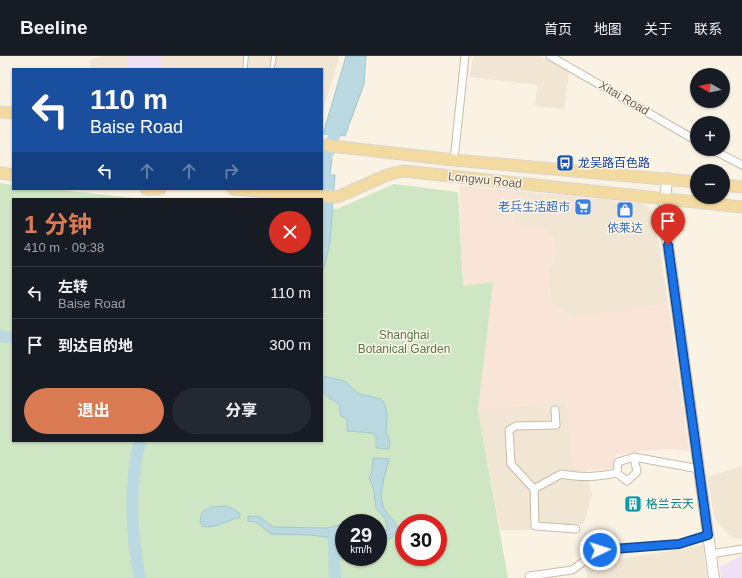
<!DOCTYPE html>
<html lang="zh">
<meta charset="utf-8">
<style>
body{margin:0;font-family:Helvetica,"Noto Sans SC",sans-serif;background:#242831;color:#f1f3f6;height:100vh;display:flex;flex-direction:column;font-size:15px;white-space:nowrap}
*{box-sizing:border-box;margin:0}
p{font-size:13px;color:#9ea1a6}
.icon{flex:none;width:22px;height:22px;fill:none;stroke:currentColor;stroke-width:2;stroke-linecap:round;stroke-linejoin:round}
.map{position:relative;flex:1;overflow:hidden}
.sheet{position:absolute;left:12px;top:142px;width:311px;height:244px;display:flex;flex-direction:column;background:#171b24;border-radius:0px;box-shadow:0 1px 3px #0004}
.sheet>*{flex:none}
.banner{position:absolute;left:12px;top:12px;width:311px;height:122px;border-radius:0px;box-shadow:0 1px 3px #0004;background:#1a4fa0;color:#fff;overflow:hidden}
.needle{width:26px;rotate:279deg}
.tools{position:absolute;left:690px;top:12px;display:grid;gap:8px}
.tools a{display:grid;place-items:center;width:40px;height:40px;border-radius:50%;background:#171b24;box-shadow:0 1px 3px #0004;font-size:20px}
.speed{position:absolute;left:335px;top:458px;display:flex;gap:8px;font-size:20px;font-weight:700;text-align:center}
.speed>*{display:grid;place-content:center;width:52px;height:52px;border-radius:50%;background:#171b24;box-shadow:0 1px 3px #0004;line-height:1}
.speed small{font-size:10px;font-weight:400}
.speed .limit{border:6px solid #d22;background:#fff;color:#111}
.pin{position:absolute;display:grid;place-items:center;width:34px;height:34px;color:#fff;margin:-41px -17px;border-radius:50% 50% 50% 0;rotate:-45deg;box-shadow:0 0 4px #0007}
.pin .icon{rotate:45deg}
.me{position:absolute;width:44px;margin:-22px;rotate:86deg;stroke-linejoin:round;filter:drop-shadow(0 0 3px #0008)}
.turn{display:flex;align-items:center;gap:14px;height:84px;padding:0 12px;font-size:18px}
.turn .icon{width:52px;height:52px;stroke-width:2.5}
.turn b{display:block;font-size:28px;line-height:34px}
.lanes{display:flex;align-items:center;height:38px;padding:0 12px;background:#0003;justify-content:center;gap:20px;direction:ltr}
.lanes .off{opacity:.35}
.round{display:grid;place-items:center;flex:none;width:42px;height:42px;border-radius:21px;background:#242831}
.head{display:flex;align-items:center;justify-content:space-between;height:68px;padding:0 12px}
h1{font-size:24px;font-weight:700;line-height:30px;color:#d97a53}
.button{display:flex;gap:8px;margin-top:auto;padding:8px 12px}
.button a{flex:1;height:46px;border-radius:24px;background:#d97a53;color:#fff;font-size:16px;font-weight:700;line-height:46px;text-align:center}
.button a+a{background:#242831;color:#f1f3f6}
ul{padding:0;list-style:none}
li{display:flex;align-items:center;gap:12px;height:52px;padding:0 12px;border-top:1px solid #363941}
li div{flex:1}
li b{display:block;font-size:15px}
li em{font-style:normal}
header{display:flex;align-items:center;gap:24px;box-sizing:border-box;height:56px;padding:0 20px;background:#171b24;border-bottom:1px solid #363941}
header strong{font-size:19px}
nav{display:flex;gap:22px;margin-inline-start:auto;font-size:14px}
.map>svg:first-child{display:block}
.residential{fill:#f1e5d3}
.commercial{fill:#f9e4d8}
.education{fill:#f0e0f6}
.green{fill:#cfe6c4;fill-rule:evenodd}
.water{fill:#bad9e1;stroke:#a1c7d2}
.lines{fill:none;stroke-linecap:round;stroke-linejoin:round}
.river{stroke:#bad9e1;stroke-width:12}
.lane-casing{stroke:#cabbab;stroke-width:5.5}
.street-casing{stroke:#cabbab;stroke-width:9}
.secondary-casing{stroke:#cfbdac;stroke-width:12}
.primary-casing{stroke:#dad4d0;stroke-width:13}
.lane{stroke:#fff;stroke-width:3.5}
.street{stroke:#fff;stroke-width:7}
.secondary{stroke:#fff;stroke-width:10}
.primary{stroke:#f3daa1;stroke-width:11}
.route-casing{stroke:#114b97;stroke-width:10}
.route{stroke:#1a73e8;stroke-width:7}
.labels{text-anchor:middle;stroke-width:3;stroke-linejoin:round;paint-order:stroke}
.street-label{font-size:12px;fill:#705b4c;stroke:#fdf7e9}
.transit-label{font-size:12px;fill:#164399;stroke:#fdf7e9;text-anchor:start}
.shop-label{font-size:12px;fill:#366cbe;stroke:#fdf7e9;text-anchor:end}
.park-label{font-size:12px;fill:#547a48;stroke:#fdf7e9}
.culture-label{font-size:12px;fill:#0d838f;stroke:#fdf7e9;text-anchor:start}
</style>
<header>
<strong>Beeline</strong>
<nav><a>首页</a><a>地图</a><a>关于</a><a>联系</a></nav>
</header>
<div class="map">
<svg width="742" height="522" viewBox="0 0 742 522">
<rect width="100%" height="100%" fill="#faf3e4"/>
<g class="residential">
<path d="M106 0H340L322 58V13H90V3Z"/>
<path d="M473 0H540L569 16 564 53 535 50 537 29 470 21Z"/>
<path d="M519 135 640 147 649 151 656 167 668 247 573 261 552 247 548 216 556 203 514 169Z"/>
<path d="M566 345 573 411 587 415 592 439 584 467 566 473 500 474 478 355Z"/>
<path d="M742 410V483L733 482 721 471 714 460 707 421Z"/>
<path d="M703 489 707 522H587L586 509Z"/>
</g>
<path class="commercial" d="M459 129 519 135 515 168 546 174 555 182 556 203 548 216 552 247 573 261 668 247 689 395 666 393 616 398 613 412 587 415 573 411 565 345 478 355 493 226 463 230Z"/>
<g class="education">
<path d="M128 0H162L161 13H127Z"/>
<path d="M742 499V522H721L720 511Z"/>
</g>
<path class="green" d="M0 127 13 129V133H52L142 143H13V385H322V152L337 153 394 128 458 136 463 230 493 226 478 355 508 522H0ZM344 467H378V501H344ZM404 467H438V501H404Z"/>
<g class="water">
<path d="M346 0H366L364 28 345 80 323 78Z"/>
<path d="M322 101 332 102 330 119H335L330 186 324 212 322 215V143H313L314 133H322Z"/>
<path d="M322 320 344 325 359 338 381 343 384 347 387 357 386 376 390 386 389 393 376 392V380L374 377 347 375V363L341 360 339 348 329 342 322 335Z"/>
<path d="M373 402 389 403C386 416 378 436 383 450 386 459 395 463 398 473 392 482 389 487 378 482V477L386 475 387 470 385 462 376 453 374 434 369 421 372 416Z"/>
<path d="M224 450C231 451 235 454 240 458V461L215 470 203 471 200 465 202 456 212 451Z"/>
<path d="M248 460 260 461 273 471 327 472 344 468V474H341L334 482 311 479 271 478 256 466 248 465Z"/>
</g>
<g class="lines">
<g class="river">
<path d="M322 122 324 107 340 64"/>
<path d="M0 280 13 282"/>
<path d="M334 489V482"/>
<path d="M334 496 335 522"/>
<path d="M140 522C131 478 129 429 140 385"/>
</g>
<g class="lane-casing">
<g id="lane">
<path d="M245 13 246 0"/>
<path d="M272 13 274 0"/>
</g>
</g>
<g class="street-casing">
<g id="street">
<path d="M550 0 697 85"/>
<path d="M711 93 742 109"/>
<path d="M454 104 465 0"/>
<path d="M555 354 556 369 516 370 509 374 511 408 534 433 561 418C583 422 595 421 617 417"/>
<path d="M634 401 637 416 627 425 617 417 618 406 634 401 699 413"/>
<path d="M534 433 535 470 576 473"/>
<path d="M711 498 742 493"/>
<path d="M529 520 572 514 600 494 679 488 708 479"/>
</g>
</g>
<g class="secondary-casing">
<path id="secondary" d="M667 122 664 159 714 522"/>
</g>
<g class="primary-casing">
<g id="primary">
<path d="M0 56 13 57"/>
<path d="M322 89 454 104 697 126"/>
<path d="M0 117 13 119"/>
<path d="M723 129 742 131"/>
<path d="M146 133H160"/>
<path d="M233 133 337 141 387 119 403 115 742 151"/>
</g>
</g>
<use href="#lane" class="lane"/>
<use href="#street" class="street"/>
<use href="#secondary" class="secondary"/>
<use href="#primary" class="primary"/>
</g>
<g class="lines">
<g class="route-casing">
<path id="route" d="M600 494 679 488 708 479 668 189"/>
</g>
<use href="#route" class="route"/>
</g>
<defs>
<g id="bus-square" transform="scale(0.9)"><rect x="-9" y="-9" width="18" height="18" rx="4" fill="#1a4fb4" stroke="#fdf7e9"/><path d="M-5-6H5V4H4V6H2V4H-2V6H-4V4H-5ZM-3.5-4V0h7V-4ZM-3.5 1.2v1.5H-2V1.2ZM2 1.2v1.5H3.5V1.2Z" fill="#fff"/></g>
<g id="supermarket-square" transform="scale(0.9)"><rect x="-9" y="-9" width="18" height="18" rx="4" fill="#3f7fe0" stroke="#fdf7e9"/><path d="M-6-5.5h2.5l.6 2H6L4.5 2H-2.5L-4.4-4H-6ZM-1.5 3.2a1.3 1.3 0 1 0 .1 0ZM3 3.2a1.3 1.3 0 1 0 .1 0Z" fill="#fff"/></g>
<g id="shop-square" transform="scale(0.9)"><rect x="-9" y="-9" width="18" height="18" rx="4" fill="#3f7fe0" stroke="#fdf7e9"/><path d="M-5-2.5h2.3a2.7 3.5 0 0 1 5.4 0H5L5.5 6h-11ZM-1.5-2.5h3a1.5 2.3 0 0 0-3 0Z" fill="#fff"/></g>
<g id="building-square" transform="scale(0.9)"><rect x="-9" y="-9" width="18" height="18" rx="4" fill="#0f9aa8" stroke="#fdf7e9"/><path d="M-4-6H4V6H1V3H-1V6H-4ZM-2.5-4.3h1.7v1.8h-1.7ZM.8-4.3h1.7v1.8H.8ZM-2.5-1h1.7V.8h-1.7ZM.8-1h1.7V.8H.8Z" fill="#fff"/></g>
</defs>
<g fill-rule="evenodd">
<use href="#bus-square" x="565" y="107"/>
<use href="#supermarket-square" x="583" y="151"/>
<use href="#shop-square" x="625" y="154"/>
<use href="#building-square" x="633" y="448"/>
</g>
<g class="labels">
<g class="street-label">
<text transform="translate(624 42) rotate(30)" y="4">Xitai Road</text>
<text transform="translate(485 124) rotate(6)" y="4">Longwu Road</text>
</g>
<g class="transit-label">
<text x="578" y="111">龙吴路百色路</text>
</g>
<g class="shop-label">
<text x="570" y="155">老兵生活超市</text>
<text x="625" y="176" text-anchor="middle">依莱达</text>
</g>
<g class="park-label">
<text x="404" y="283">Shanghai<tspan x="404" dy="14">Botanical Garden</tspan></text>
</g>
<g class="culture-label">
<text x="646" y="452">格兰云天</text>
</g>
</g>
</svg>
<div class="tools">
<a><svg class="needle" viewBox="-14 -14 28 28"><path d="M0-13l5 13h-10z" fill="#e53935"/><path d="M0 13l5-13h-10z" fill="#9ea1a6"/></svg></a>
<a>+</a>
<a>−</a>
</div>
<div class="speed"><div>29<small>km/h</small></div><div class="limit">30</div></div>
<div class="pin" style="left:668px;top:189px;background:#d93025"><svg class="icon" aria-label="arrive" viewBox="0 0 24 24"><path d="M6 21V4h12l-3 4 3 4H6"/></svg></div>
<svg class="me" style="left:600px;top:494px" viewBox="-20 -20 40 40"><circle r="17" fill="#1a73e8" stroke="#fff" stroke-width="3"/><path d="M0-11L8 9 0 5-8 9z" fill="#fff"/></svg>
<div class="banner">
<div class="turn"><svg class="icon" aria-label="left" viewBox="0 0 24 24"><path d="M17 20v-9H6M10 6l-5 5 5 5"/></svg><div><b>110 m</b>Baise Road</div></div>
<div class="lanes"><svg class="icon" aria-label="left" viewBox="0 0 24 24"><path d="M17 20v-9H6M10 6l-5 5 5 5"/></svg><svg class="icon off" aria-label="ahead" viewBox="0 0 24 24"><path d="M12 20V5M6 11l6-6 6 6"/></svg><svg class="icon off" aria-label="ahead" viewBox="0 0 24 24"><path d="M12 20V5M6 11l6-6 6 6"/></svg><svg class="icon off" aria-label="right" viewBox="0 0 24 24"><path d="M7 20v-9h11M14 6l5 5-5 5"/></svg></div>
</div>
<section class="sheet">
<div class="head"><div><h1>1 分钟</h1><p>410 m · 09:38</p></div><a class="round" style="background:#d93025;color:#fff"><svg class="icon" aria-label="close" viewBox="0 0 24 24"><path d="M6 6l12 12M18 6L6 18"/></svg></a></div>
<ul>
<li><svg class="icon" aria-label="left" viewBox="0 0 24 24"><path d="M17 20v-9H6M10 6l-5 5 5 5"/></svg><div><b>左转</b><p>Baise Road</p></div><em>110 m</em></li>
<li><svg class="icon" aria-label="arrive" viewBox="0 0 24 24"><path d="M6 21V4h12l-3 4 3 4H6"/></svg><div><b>到达目的地</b></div><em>300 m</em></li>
</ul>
<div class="button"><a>退出</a><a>分享</a></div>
</section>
</div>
